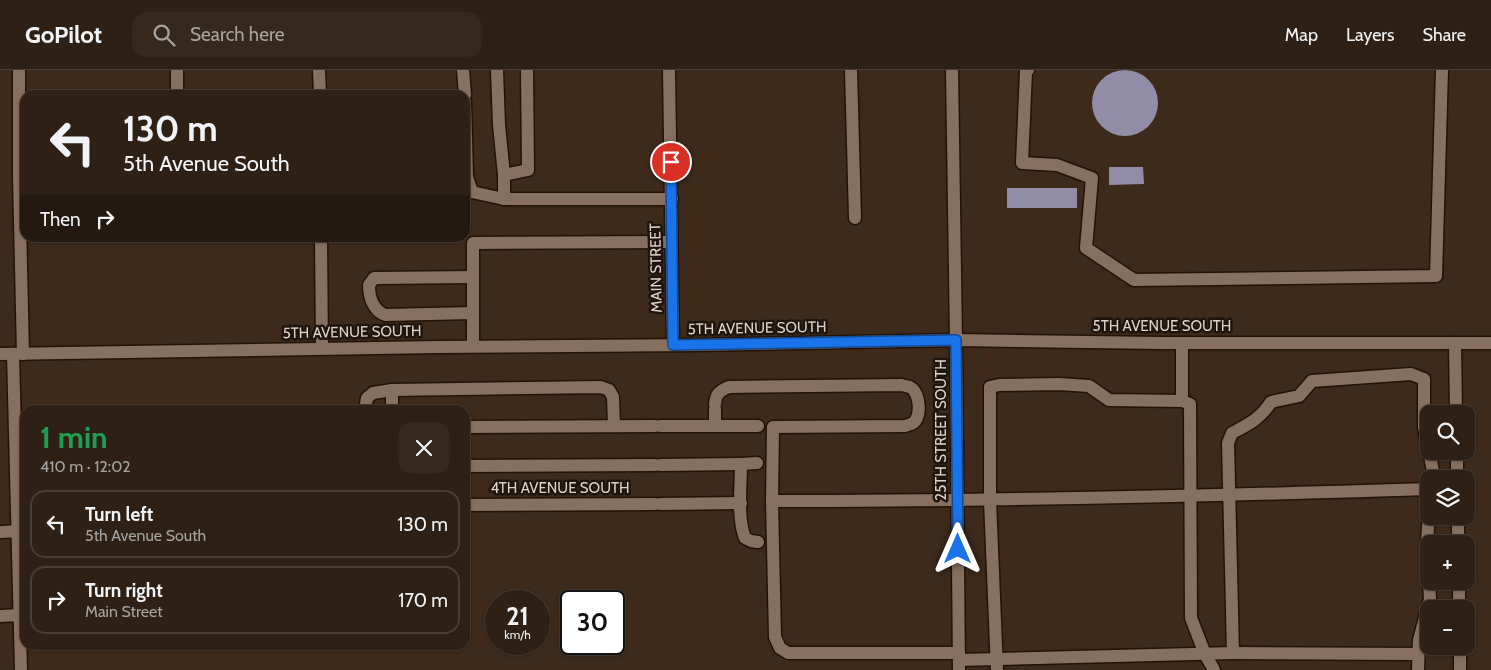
<!DOCTYPE html>
<meta charset="utf-8">
<style>
body{margin:0;font-family:Cabin,sans-serif;background:#36281d;color:#f1f3f6;height:100vh;display:flex;flex-direction:column;font-size:19px;white-space:nowrap}
*{box-sizing:border-box;margin:0}
p{font-size:16px;color:#a7a3a0}
.icon{flex:none;width:28px;height:28px;fill:none;stroke:currentColor;stroke-width:2;stroke-linecap:round;stroke-linejoin:round}
.map{position:relative;flex:1;overflow:hidden}
.drawer{position:absolute;left:20px;top:335px;width:450px;height:245px;display:flex;flex-direction:column;background:#2e2014;border-radius:15px;box-shadow:0 1px 4px #0004,0 0 0 1px #493e34}
.drawer>*{flex:none}
.guide{position:absolute;left:20px;top:20px;width:450px;height:152px;border-radius:15px;box-shadow:0 1px 4px #0004,0 0 0 1px #493e34;background:#2e2014;color:#f1f3f6;overflow:hidden}
.fabs{position:absolute;left:1420px;top:335px;display:grid;gap:10px}
.fabs a{display:grid;place-items:center;width:55px;height:55px;border-radius:10px;background:#2e2014;box-shadow:0 1px 4px #0004,0 0 0 1px #493e34;font-size:25px}
.speed{position:absolute;left:485px;top:520px;display:flex;gap:10px;font-size:25px;font-weight:700;text-align:center}
.speed>*{display:grid;place-content:center;width:65px;height:65px;border-radius:50%;background:#2e2014;box-shadow:0 1px 4px #0004,0 0 0 1px #493e34;line-height:1}
.speed small{font-size:12px;font-weight:400}
.speed .limit{border:2px solid #111;border-radius:8px;background:#fff;color:#111}
.pin{position:absolute;display:grid;place-items:center;width:42px;height:42px;color:#fff;margin:-21px;border:2px solid #fff;border-radius:50%;box-shadow:0 1px 5px #0007}
.me{position:absolute;width:55px;margin:-28px;rotate:0deg;stroke-linejoin:round;filter:drop-shadow(0 0 4px #0008)}
.turn{display:flex;align-items:center;gap:18px;height:105px;padding:0 20px;font-size:22px}
.turn .icon{width:65px;height:65px;stroke-width:2.5}
.turn b{display:block;font-size:35px;line-height:42px}
.then{display:flex;align-items:center;height:48px;padding:0 20px;background:#0003;gap:10px;font-size:19px}
.round{display:grid;place-items:center;flex:none;width:52px;height:52px;border-radius:15px;background:#36281d}
.head{display:flex;align-items:center;justify-content:space-between;height:85px;padding:0 20px}
h1{font-size:30px;font-weight:800;line-height:38px;color:#1e9e55}
ul{padding:0;list-style:none}
li{display:flex;align-items:center;gap:15px;height:68px;margin:0 10px 8px;padding:0 10px;border:2px solid #493e34;border-radius:15px}
li div{flex:1}
li b{display:block;font-size:19px}
li em{font-style:normal}
header{display:flex;align-items:center;gap:30px;box-sizing:border-box;height:70px;padding:0 25px;background:#2e2014;border-bottom:1px solid #493e34}
header strong{font-size:24px}
nav{display:flex;gap:28px;margin-inline-start:auto;font-size:18px}
.search{width:350px;height:45px;background:#36281d;display:flex;align-items:center;gap:12px;box-sizing:border-box;padding:0 18px;border-radius:15px;color:#a7a3a0;font-size:19px}
.map>svg:first-child{display:block}
.building{fill:#928da6}
.lines{fill:none;stroke-linecap:round;stroke-linejoin:round}
.minor-casing{stroke:#241205;stroke-width:15}
.minor{stroke:#877060;stroke-width:12}
.route-casing{stroke:#114b97;stroke-width:12}
.route{stroke:#1a73e8;stroke-width:9}
.labels{text-anchor:middle;stroke-width:5;stroke-linejoin:round;paint-order:stroke}
.street-label{font-size:15px;fill:#dfd2c9;stroke:#1e150e}
</style>
<header>
<strong>GoPilot</strong>
<div class="search"><svg class="icon" aria-label="search" viewBox="0 0 24 24"><circle cx="10" cy="10" r="6"/><path d="M15 15l6 6"/></svg>Search here</div>
<nav><a>Map</a><a>Layers</a><a>Share</a></nav>
</header>
<div class="map">
<svg width="1491" height="600" viewBox="0 0 1491 600">
<rect width="100%" height="100%" fill="#3d2a1b"/>
<g class="building">
<circle cx="1125" cy="33" r="33"/>
<path d="M1109 97H1143L1144 114 1109 115Z"/>
<rect x="1007" y="118" width="70" height="20"/>
<rect x="165" y="337" width="50" height="3"/>
</g>
<g class="lines">
<g class="minor-casing">
<g id="minor">
<path d="M19 0V107L23 284"/>
<path d="M177 0V25"/>
<path d="M319 0 320 25"/>
<path d="M463 0 465 25"/>
<path d="M497 0 499 55 504 105V129H672"/>
<path d="M669 0 673 275"/>
<path d="M851 0 855 148"/>
<path d="M952 0 956 270 959 600"/>
<path d="M1028 0 1026 1 1022 93 1057 95 1092 108 1086 178 1134 210 1436 206 1442 0"/>
<path d="M465 32 467 107 472 122 504 129"/>
<path d="M504 105 528 100 527 0"/>
<path d="M321 168 322 278"/>
<path d="M473 207 374 208 369 215C369 227 373 240 385 245L473 243"/>
<path d="M1182 273V331"/>
<path d="M1455 273 1456 344"/>
<path d="M473 276V173L671 172"/>
<path d="M0 284 438 277 696 275 956 270 1160 273H1491"/>
<path d="M13 284 21 600"/>
<path d="M715 334C716 324 719 321 729 317L902 315C904 316 907 316 910 317 920 322 922 347 913 353 912 354 905 356 905 356L773 357 772 431 775 567 780 578 788 583H959"/>
<path d="M715 339V356H758"/>
<path d="M365 340 367 328 373 323 392 320"/>
<path d="M392 340V320L601 317 609 320 613 327 614 356"/>
<path d="M660 356H715"/>
<path d="M465 357 655 356"/>
<path d="M1457 381V409"/>
<path d="M757 393 741 394C741 416 737 448 745 468L751 471 758 472"/>
<path d="M660 395 741 394"/>
<path d="M465 396 655 395"/>
<path d="M772 431C991 431 1210 426 1429 419"/>
<path d="M660 434 741 433"/>
<path d="M465 435 655 434"/>
<path d="M1429 446 1427 470 1429 507"/>
<path d="M1458 446V474"/>
<path d="M0 462 25 461"/>
<path d="M1459 511V539"/>
<path d="M0 546 20 545"/>
<path d="M1460 576V600"/>
<path d="M1233 583 1418 584"/>
<path d="M959 590 1233 583 1228 373 1232 363C1249 354 1260 349 1271 332L1299 326 1312 311 1411 304 1424 309V357L1433 401 1432 409"/>
<path d="M997 600 990 430V317L999 315 1059 314 1089 316 1109 330 1182 331 1190 334 1191 548 1205 584 1214 600"/>
<path d="M1418 600 1419 570 1430 529 1429 511"/>
</g>
</g>
<use href="#minor" class="minor"/>
</g>
<g class="lines">
<g class="route-casing">
<path id="route" d="M671 92 673 275 956 270 958 479"/>
</g>
<use href="#route" class="route"/>
</g>
<g class="labels">
<g class="street-label">
<text transform="translate(656 198) rotate(-91)" y="5">MAIN STREET</text>
<text x="1162" y="261">5TH AVENUE SOUTH</text>
<text transform="translate(757 258) rotate(-1)" y="5">5TH AVENUE SOUTH</text>
<text transform="translate(352 262) rotate(-1)" y="5">5TH AVENUE SOUTH</text>
<text transform="translate(941 360) rotate(-90)" y="5">25TH STREET SOUTH</text>
<text x="560" y="423">4TH AVENUE SOUTH</text>
</g>
</g>
</svg>
<div class="fabs">
<a><svg class="icon" aria-label="search" viewBox="0 0 24 24"><circle cx="10" cy="10" r="6"/><path d="M15 15l6 6"/></svg></a>
<a><svg class="icon" aria-label="layers" viewBox="0 0 24 24"><path d="M12 4l9 5-9 5-9-5zM3 14l9 5 9-5"/></svg></a>
<a>+</a>
<a>−</a>
</div>
<div class="speed"><div>21<small>km/h</small></div><div class="limit">30</div></div>
<div class="pin" style="left:671px;top:92px;background:#d93025"><svg class="icon" aria-label="arrive" viewBox="0 0 24 24"><path d="M6 21V4h12l-3 4 3 4H6"/></svg></div>
<svg class="me" style="left:958px;top:479px" viewBox="-20 -20 40 40"><path d="M0-17L14 15 0 8-14 15z" fill="#1a73e8" stroke="#fff" stroke-width="4"/></svg>
<div class="guide">
<div class="turn"><svg class="icon" aria-label="left" viewBox="0 0 24 24"><path d="M17 20v-9H6M10 6l-5 5 5 5"/></svg><div><b>130 m</b>5th Avenue South</div></div>
<div class="then">Then<svg class="icon" aria-label="right" viewBox="0 0 24 24"><path d="M7 20v-9h11M14 6l5 5-5 5"/></svg></div>
</div>
<section class="drawer">
<div class="head"><div><h1>1 min</h1><p>410 m · 12:02</p></div><a class="round"><svg class="icon" aria-label="close" viewBox="0 0 24 24"><path d="M6 6l12 12M18 6L6 18"/></svg></a></div>
<ul>
<li><svg class="icon" aria-label="left" viewBox="0 0 24 24"><path d="M17 20v-9H6M10 6l-5 5 5 5"/></svg><div><b>Turn left</b><p>5th Avenue South</p></div><em>130 m</em></li>
<li><svg class="icon" aria-label="right" viewBox="0 0 24 24"><path d="M7 20v-9h11M14 6l5 5-5 5"/></svg><div><b>Turn right</b><p>Main Street</p></div><em>170 m</em></li>
</ul>
</section>
</div>
